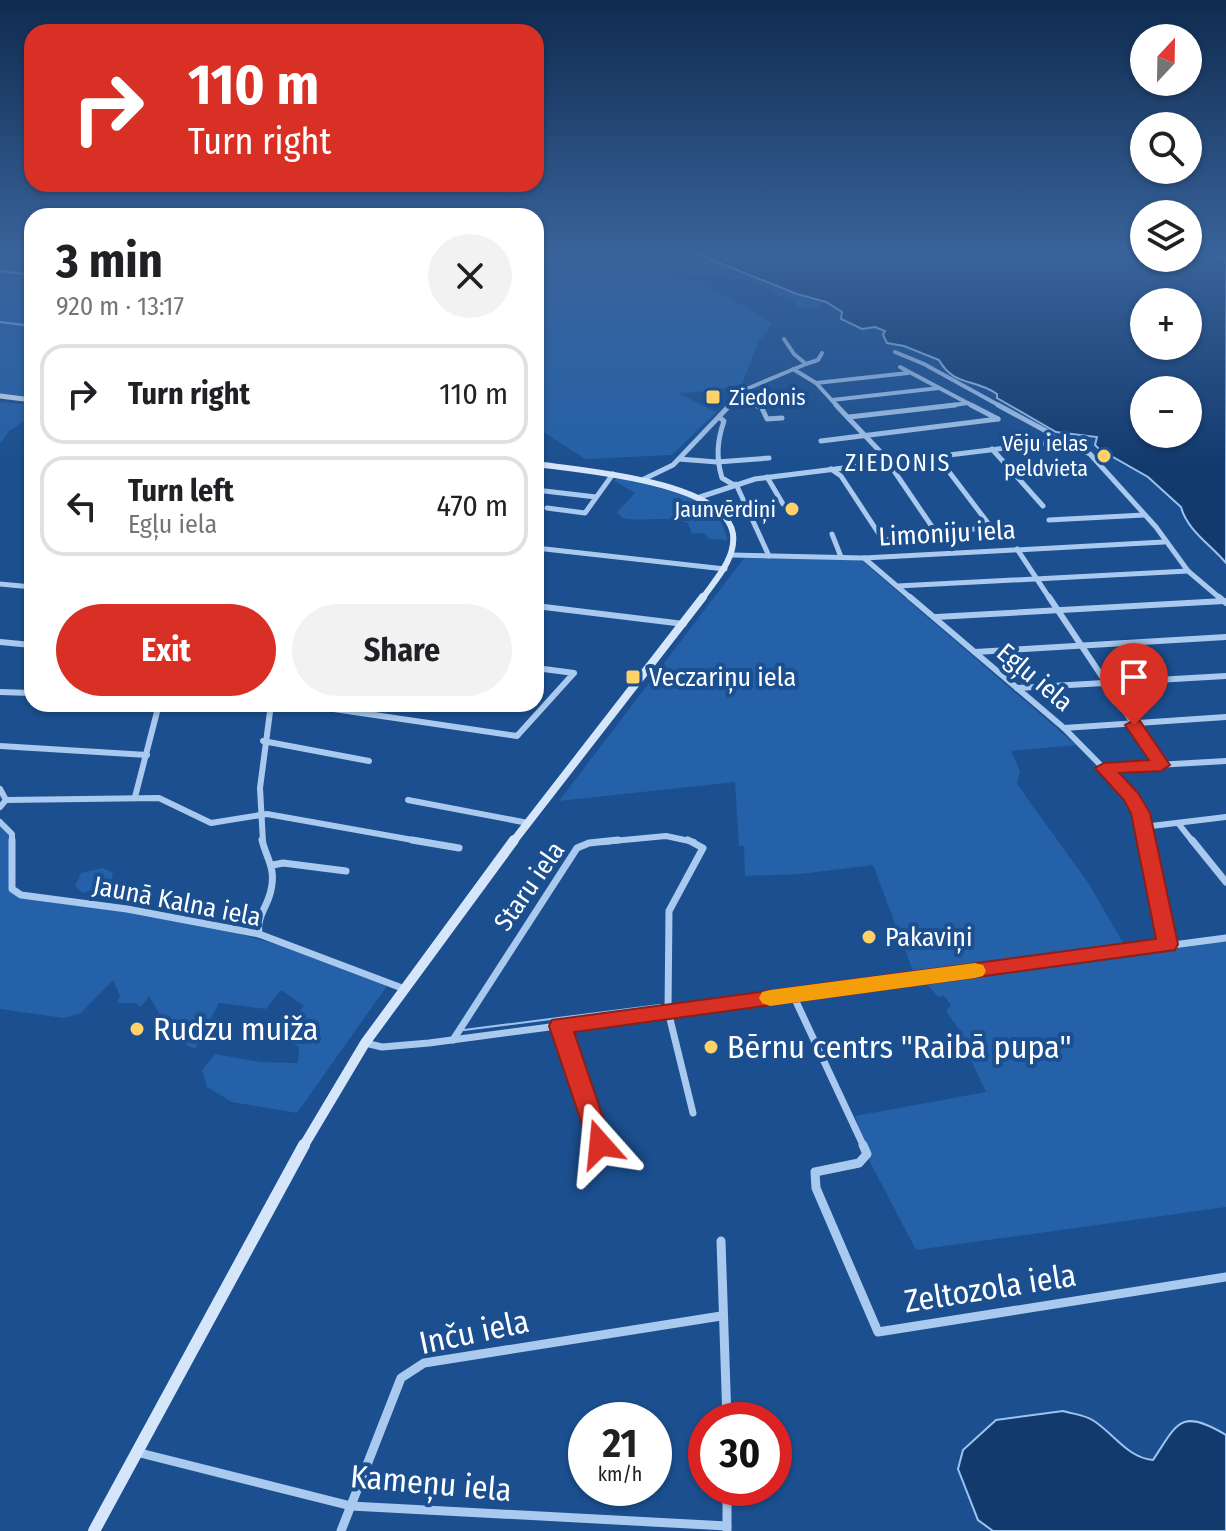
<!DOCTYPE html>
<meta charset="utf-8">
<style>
body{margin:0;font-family:"Fira Sans Condensed",sans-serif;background:#f2f2f2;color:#202124;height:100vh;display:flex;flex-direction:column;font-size:30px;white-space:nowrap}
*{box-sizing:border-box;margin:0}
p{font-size:26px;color:#757577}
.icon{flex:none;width:44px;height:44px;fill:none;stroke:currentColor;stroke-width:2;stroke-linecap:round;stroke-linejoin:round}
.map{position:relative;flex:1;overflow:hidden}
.drawer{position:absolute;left:24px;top:208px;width:520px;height:504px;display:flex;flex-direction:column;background:#fff;border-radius:24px;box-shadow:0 2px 6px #0004}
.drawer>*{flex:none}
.banner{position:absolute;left:24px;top:24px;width:520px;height:168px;border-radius:24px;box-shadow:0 2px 6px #0004;background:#d93025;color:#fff;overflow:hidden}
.needle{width:52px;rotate:22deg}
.fabs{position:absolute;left:1130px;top:24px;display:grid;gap:16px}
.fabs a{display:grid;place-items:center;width:72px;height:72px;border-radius:50%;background:#fff;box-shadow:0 2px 6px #0004;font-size:40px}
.speed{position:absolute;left:568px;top:1402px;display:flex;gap:16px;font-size:40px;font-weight:700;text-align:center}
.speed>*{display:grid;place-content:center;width:104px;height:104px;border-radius:50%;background:#fff;box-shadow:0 2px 6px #0004;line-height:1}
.speed small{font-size:20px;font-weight:400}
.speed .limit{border:12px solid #d22;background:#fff;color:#111}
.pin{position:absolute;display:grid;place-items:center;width:68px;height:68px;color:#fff;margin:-82px -34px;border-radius:50% 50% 50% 0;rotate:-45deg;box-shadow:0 0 8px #0007}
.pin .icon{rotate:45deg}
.me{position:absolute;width:88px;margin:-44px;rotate:342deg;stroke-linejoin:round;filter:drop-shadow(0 0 6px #0008)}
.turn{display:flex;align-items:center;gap:28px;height:168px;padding:0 32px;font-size:36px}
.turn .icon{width:104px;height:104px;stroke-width:2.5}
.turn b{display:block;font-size:56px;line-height:68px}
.round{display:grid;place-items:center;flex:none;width:84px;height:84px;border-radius:42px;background:#f2f2f2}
.overview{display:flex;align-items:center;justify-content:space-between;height:136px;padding:0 32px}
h1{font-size:48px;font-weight:700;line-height:60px}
.primary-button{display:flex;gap:16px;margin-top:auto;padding:16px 32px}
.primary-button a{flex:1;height:92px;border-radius:48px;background:#d93025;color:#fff;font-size:32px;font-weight:700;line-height:92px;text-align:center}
.primary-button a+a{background:#f2f2f2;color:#202124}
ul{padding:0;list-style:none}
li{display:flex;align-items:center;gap:24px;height:100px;margin:0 16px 12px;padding:0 16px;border:4px solid #e0e0e0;border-radius:24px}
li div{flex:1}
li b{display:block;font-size:30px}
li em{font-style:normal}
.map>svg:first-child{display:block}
.green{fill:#2461a8}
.water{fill:#123a6d;stroke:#9cc4f0;stroke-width:2;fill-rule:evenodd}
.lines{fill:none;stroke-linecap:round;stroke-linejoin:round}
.stream{stroke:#9cc4f0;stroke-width:2}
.minor-far4{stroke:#a9c9ee;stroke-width:4}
.minor-far3{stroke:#a9c9ee;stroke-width:5}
.minor-far2{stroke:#a9c9ee;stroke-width:6}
.minor-far1{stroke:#a9c9ee;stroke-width:7}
.minor{stroke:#a9c9ee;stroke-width:9}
.secondary-far4{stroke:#d6e6fa;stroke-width:5}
.secondary-far3{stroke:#d6e6fa;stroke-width:6}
.secondary-far2{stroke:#d6e6fa;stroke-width:8}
.secondary-far1{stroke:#d6e6fa;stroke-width:10}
.secondary{stroke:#d6e6fa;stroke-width:12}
.route{fill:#d93025;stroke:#8d1f18;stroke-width:2}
.slow{fill:#f59e0b}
.poi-dot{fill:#ffd166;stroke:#1b4f8f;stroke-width:3}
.labels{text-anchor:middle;stroke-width:8;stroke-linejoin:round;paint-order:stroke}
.far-poi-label{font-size:22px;fill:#fff;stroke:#1b4f8f;text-anchor:end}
.far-neighbourhood-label{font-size:24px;letter-spacing:2px;fill:#fff;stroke:#1b4f8f}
.street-label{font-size:26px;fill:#fff;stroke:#1b4f8f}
.poi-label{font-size:26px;fill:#fff;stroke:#1b4f8f;text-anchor:start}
.near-poi-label{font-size:32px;fill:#fff;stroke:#1b4f8f;text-anchor:start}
.near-street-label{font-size:32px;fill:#fff;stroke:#1b4f8f}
</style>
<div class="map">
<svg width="1226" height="1531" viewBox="0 0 1226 1531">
<rect width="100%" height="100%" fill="#1b4f8f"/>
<g class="green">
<path d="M0 253H32V399L0 395Z"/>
<path d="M536 253H652L656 255 646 259V262C659 270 678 280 694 281 702 282 705 280 713 283L711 287 772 323 758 343 742 384 710 391 678 393 716 412 672 455 585 459 536 427Z"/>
<path d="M698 256C742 263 780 294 823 303L814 309 795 306 794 300C771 296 774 290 761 285 745 278 700 273 689 278L678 273 686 270 693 273 701 268 705 271 702 264 696 268Z"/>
<path d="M0 402 32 405V416L9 431 0 444Z"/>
<path d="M618 477C657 484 720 493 727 540L710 539 703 533 692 534 688 523C668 514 644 523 622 518L617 512 635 493 614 481Z"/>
<path d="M744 558 861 560 1076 745 1011 751 1020 771 1017 784 1089 884 1126 948 913 971 873 865 801 874 745 876 744 846H739L735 782 559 801Z"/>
<path d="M0 825 11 836 8 886 23 899 110 909 229 931 275 944 387 986 297 1113 232 1102 207 1087 202 1070 215 1054 261 1062 298 1063 299 1047 285 1040 279 1033 304 1006 281 990 266 1009 219 1003 195 1049 174 1039 149 996 141 1007 135 1003H117L120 996 113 980 81 1013 64 1018 0 1009Z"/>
<path d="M103 868 113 873 111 884 83 893 75 886 81 873Z"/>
<path d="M1226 941V1207L916 1250 870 1162 855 1116 986 1092 961 1039 965 1038 946 1011 951 1005 944 996 938 997 924 980Z"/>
</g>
<g class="water">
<path d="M695 253H1144V258H1188V253H1209L1226 260V563C1211 545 1187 530 1181 507L1148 477 1099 449 1095 445 1097 437 1056 432 997 398V394C975 378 954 387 939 360L904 346 887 343 883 335 885 331 875 327 862 329 841 319 842 312 826 302 797 294ZM1144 302H1188V346H1144ZM1144 390H1188V434H1144Z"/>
<path d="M1063 1411C1073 1414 1086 1415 1094 1421 1114 1434 1128 1458 1153 1460 1177 1424 1180 1407 1226 1435V1531H993L978 1520 958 1469 963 1450 996 1420Z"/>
</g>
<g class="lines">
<g class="stream">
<path d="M0 271 32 275"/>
<path d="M0 322 32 326"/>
<path d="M464 1030 660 1005"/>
</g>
<g class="minor-far4">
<path d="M895 352 924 364 1002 407"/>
<path d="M806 364 818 360 822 353"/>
<path d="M900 367 975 407"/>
<path d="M793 369 816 383 838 407"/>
<path d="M816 383 908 373"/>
<path d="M832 400 939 388"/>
<path d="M732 402 761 407"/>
<path d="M728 407 744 390 806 364 794 354 784 339"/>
<path d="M938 407 968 403"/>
</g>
<g class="minor-far3">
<path d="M750 405 761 406 767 419 782 418"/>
<path d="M836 405 890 462"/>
<path d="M971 405 998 419"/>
<path d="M998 405 1048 432 1056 440"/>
<path d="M719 417 724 421C717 441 716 458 722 478L734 485"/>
<path d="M849 417 955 405"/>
<path d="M821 441 998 419"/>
<path d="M992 449 1043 506"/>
<path d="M679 459 717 462 769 458"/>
<path d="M888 462 937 534"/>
<path d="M831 469 841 476 883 540 991 527 937 456"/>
<path d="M767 477 783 504"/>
<path d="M644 479 673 465 730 405"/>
<path d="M736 484 769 556"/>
<path d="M536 490 596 497"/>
<path d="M700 497 755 479 1062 441 1090 454 1156 527 1188 571 1221 599"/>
<path d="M547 508 585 513 613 474"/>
<path d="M1049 520 1144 515"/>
<path d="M832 534 841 557"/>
<path d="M536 548 725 569"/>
<path d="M1017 549 1050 599"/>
<path d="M732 555 864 558 1164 542"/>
<path d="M864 558 912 599"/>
<path d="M0 584 32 587"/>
<path d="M898 586 1188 571"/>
</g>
<g class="minor-far2">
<path d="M910 597 1064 728 1132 797 1141 813 1147 842"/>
<path d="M1049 597 1161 765"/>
<path d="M1219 597 1226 603"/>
<path d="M536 606 684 624"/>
<path d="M936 617 1224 601"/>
<path d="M0 642 32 645"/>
<path d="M975 652 1226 637"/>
<path d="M1017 688 1226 676"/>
<path d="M0 692 32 693"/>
<path d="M300 704 517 736 574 673 536 668"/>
<path d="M1064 728 1226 717"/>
<path d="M263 741 369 761"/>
<path d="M0 746 147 755"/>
<path d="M1104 768 1226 761"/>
<path d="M0 789 6 800"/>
<path d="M135 797 159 704"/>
<path d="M408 800 528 823"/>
<path d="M0 807 6 800 159 798 211 823 267 814 424 842"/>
<path d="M0 822 12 834V842"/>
<path d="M1178 823 1193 842"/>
<path d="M1143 827 1226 817"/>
<path d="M263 842 260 788 271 704"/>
<path d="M602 842 666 836 694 842"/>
</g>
<g class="minor-far1">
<path d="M12 840V889L21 895 127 909 259 934 402 988"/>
<path d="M412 840 459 848"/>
<path d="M688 840 703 848 669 911 668 1011 693 1113"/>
<path d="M1147 840 1168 944"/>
<path d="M1192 840 1226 882"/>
<path d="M273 865 283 863 346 871"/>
<path d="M259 934C256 917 268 906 271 890 276 868 267 860 262 840"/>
<path d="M793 995 864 1147"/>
<path d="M560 1026 600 1144"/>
<path d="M453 1040 577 848 589 843 618 840"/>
<path d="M365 1043 382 1047 429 1043 1226 938"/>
</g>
<g class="minor">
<path d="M863 1145 867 1154 859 1163 815 1172 816 1188 878 1332 1226 1277"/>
<path d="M721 1241 727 1420"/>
<path d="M136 1452 351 1506 727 1526"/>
<path d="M727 1488V1531"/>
<path d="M341 1531 401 1378 424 1363 721 1316"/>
</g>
<path class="secondary-far4" d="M0 396 32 400"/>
<path class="secondary-far3" d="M536 464C578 470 725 481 733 534 736 559 715 580 702 599"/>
<path class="secondary-far2" d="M513 842 703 597"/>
<path class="secondary-far1" d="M303 1147 365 1043 514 840"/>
<path class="secondary" d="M94 1531 304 1145"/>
</g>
<linearGradient id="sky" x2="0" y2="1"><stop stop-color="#0f2b4f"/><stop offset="0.54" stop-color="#39639b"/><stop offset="1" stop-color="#39639b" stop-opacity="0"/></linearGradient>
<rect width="1226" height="467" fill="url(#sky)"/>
<path class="route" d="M1134 720 1140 721 1170 765 1161 771 1119 773 1138 793 1150 813 1178 944 1175 950 574 1032 612 1144 608 1151 600 1154 591 1151 549 1026 552 1020 1156 939 1131 813 1124 800 1095 768 1104 763 1149 760 1125 725Z"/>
<path class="slow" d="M975 963 983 965 986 971 983 976 975 978 770 1006 762 1003 759 998 762 992 770 990Z"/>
<g class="poi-dot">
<rect x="705" y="389" width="16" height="16" rx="4"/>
<circle cx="1104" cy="456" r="8"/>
<circle cx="792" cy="509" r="8"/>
<rect x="625" y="669" width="16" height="16" rx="4"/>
<circle cx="869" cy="937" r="8"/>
<circle cx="137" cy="1029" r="8"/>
<circle cx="711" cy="1047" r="8"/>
</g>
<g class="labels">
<g class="far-poi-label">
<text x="729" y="405" text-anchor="start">Ziedonis</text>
<text x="1088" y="451">Vēju ielas<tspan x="1088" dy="25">peldvieta</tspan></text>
<text x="776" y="517">Jaunvērdiņi</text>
</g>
<g class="far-neighbourhood-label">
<text x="898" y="471">ZIEDONIS</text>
</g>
<g class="street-label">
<text transform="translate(947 533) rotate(-3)" y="9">Limoniju iela</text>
<text transform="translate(1035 677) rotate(40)" y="9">Egļu iela</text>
<text transform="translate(529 886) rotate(-55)" y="9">Staru iela</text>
<text transform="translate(177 901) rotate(11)" y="9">Jaunā Kalna iela</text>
</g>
<g class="poi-label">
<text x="649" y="686">Veczariņu iela</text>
<text x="885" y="946">Pakaviņi</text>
</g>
<g class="near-poi-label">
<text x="153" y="1040">Rudzu muiža</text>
<text x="727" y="1058">Bērnu centrs "Raibā pupa"</text>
</g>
<g class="near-street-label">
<text transform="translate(990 1288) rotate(-9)" y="11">Zeltozola iela</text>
<text transform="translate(474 1332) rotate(-12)" y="11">Inču iela</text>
<text transform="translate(431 1483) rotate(5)" y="11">Kameņu iela</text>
</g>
</g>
</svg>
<div class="fabs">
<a><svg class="needle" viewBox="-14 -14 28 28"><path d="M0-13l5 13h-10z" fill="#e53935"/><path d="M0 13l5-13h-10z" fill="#757577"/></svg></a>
<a><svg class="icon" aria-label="search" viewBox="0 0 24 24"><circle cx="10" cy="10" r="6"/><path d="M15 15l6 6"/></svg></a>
<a><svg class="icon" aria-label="layers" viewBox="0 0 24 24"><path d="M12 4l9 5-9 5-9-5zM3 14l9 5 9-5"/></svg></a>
<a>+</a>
<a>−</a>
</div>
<div class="speed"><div>21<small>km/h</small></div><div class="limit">30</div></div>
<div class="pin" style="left:1134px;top:725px;background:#d93025"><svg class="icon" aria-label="arrive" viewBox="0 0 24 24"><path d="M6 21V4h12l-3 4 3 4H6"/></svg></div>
<svg class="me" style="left:600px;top:1144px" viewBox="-20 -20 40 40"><path d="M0-17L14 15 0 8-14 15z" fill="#d93025" stroke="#fff" stroke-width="4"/></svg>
<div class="banner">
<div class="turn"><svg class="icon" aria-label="right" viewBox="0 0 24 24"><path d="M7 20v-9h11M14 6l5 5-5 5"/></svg><div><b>110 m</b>Turn right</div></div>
</div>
<section class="drawer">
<div class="overview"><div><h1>3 min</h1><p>920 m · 13:17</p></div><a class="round"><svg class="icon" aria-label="close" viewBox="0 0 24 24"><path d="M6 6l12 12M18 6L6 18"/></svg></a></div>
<ul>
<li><svg class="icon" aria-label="right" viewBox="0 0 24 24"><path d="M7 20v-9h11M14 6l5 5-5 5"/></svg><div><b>Turn right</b></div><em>110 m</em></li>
<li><svg class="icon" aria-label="left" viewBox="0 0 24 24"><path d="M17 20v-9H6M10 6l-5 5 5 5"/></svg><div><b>Turn left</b><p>Egļu iela</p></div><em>470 m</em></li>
</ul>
<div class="primary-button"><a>Exit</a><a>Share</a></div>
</section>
</div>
